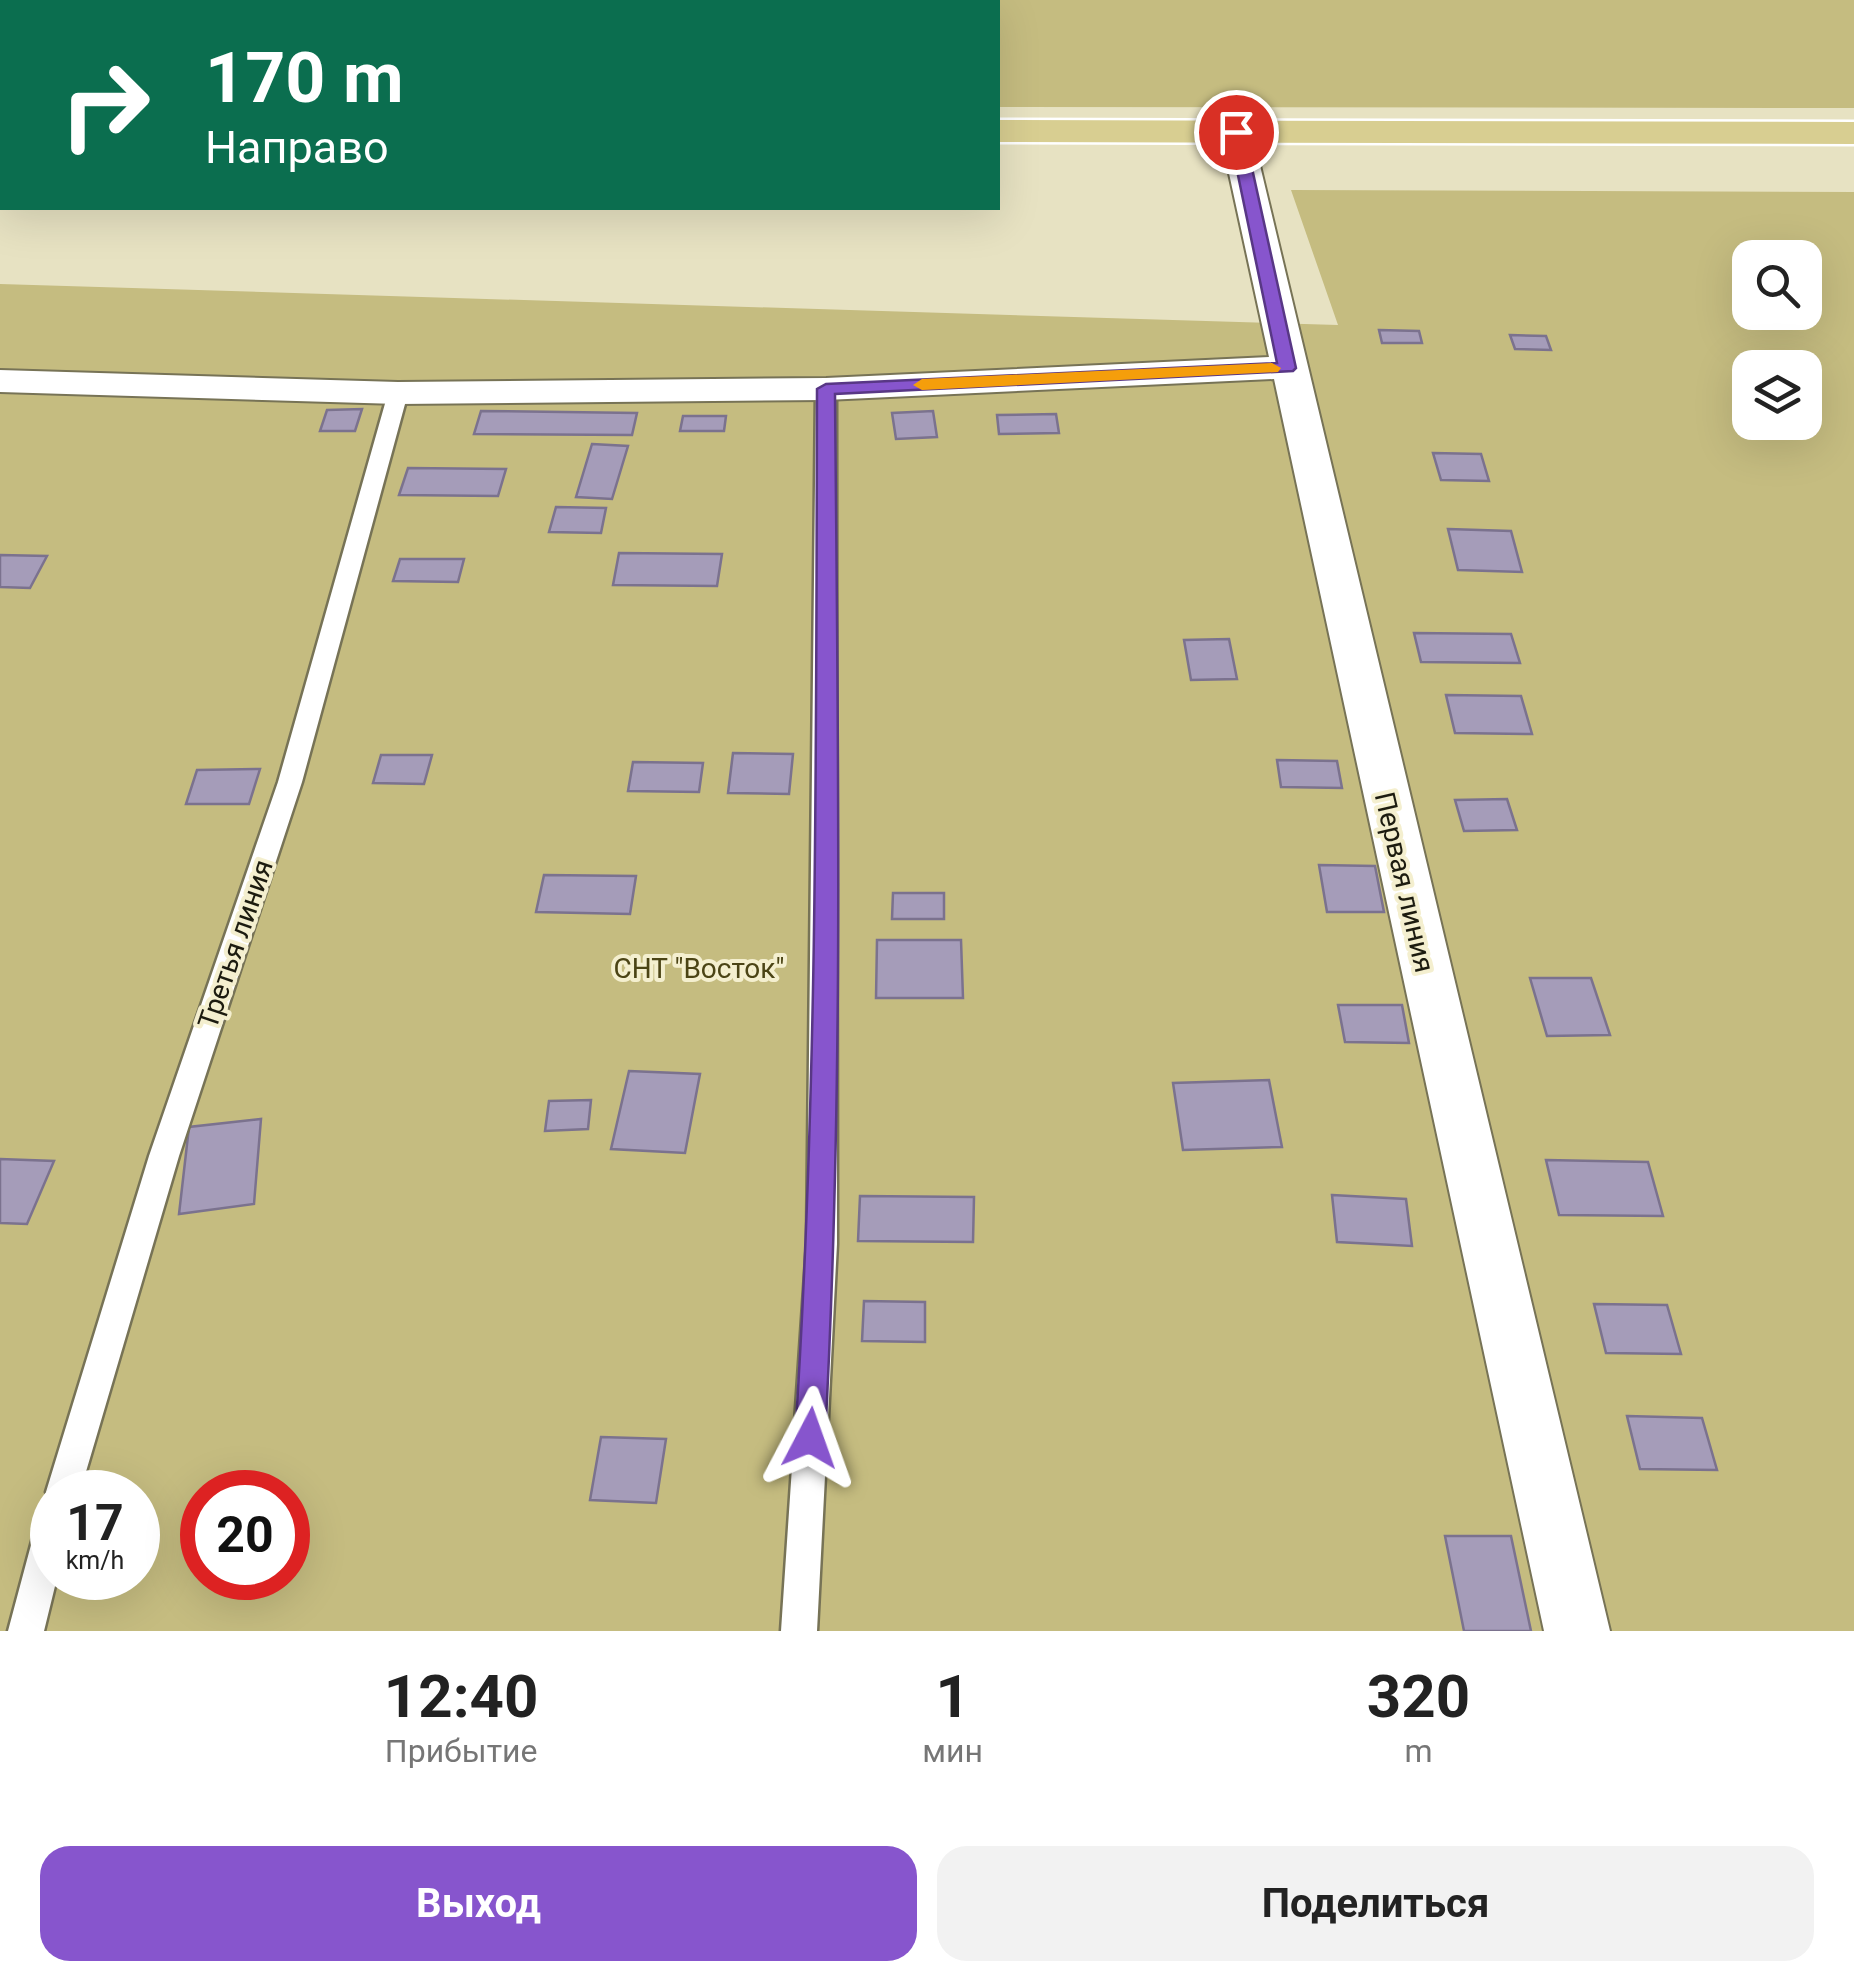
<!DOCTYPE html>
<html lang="ru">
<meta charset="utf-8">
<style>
body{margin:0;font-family:Roboto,sans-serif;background:#f2f2f2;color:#222;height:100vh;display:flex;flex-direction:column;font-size:38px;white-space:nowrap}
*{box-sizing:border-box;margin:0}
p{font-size:32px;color:#767676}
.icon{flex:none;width:55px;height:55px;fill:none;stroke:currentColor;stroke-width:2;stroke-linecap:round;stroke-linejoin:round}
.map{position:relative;height:1631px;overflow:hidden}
.panel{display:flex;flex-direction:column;background:#fff;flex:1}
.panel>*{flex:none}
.hud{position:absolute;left:0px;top:0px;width:1000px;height:210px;box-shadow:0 10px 40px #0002;background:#0b6e4f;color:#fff;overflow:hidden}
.tools{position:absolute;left:1732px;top:240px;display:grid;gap:20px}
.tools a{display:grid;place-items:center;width:90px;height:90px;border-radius:20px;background:#fff;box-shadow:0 10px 40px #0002;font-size:50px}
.speed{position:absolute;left:30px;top:1470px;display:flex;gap:20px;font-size:50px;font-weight:700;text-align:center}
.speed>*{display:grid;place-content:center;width:130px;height:130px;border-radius:50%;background:#fff;box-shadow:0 10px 40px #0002;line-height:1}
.speed small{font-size:25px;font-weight:400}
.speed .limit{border:15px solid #d22;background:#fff;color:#111}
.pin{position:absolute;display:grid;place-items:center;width:85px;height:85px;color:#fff;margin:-42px;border:5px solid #fff;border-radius:50%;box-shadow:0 2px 10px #0007}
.me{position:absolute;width:110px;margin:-55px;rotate:4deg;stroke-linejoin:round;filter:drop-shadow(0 0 8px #0008)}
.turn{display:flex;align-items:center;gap:35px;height:210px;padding:0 40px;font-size:45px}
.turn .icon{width:130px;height:130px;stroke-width:2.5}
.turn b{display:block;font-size:70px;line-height:85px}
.eta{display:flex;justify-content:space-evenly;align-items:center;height:170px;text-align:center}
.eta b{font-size:60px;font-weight:700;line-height:70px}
.primary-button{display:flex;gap:20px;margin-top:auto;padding:20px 40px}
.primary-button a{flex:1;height:115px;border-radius:30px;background:#8755cd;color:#fff;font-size:40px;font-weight:700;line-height:115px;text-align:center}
.primary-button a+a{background:#f2f2f2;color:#222}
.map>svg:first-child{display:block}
.green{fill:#c5bc80;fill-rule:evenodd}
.building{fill:#a59cb9;stroke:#7b728e;stroke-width:2.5}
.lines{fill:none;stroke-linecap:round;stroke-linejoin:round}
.service-casing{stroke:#777356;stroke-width:5}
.minor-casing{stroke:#777356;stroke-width:4}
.primary-casing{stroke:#fff;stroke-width:5}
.service{fill:#fff;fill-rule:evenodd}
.minor{fill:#fff;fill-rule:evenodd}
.primary{fill:#d8ce91;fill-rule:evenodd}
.route{fill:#8755cd;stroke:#583785;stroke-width:2.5}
.slow{fill:#f59e0b}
.labels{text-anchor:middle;stroke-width:8;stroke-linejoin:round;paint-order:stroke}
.street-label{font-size:28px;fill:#1c1b0f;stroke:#f4efcf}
.park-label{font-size:28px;fill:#4b4415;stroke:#f4efcf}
</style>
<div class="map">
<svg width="1854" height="1631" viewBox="0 0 1854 1631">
<rect width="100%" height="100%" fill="#e7e2c2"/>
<g class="green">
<path d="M0 0H1854V108L998 107V2H2L0 107Z"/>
<path d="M1291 190 1854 192V1631H0V284L1338 325ZM1750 258H1805V312H1750ZM1750 368H1805V422H1750ZM52 1492H138V1578H52ZM202 1492H288V1578H202Z"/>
</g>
<g class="building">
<path d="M1379 330 1419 331 1422 343H1382Z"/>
<path d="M1510 335 1546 336 1551 350 1515 349Z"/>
<path d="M362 409 355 431H320L327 410Z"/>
<path d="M481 411 637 413 632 435 474 434Z"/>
<path d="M933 411 937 437 896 439 892 413Z"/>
<path d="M1056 414 1059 433 999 434 997 415Z"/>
<path d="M683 416H726L724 431H680Z"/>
<path d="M592 444 628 446 612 499 576 497Z"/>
<path d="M1433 453 1481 454 1489 481 1441 480Z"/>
<path d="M408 468 506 469 498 496 399 495Z"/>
<path d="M556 507 606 508 601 533 549 532Z"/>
<path d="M1448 529 1511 531 1522 572 1458 570Z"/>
<path d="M619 553 722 554 717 586 613 585Z"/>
<path d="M0 555 47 556 30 588 0 587Z"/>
<path d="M400 559H464L458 582 393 581Z"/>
<path d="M1414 633 1511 634 1520 663 1421 662Z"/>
<path d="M1229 639 1237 679 1191 680 1184 640Z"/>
<path d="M1446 695 1521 696 1532 734 1455 733Z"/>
<path d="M733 753 793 754 789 794 728 793Z"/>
<path d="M381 755H432L424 784 373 783Z"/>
<path d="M1277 760 1337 761 1342 788 1281 787Z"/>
<path d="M633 762 703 763 699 792 628 791Z"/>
<path d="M260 769 249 804H186L197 770Z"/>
<path d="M1507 799 1517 830 1464 831 1455 800Z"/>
<path d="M1319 865 1375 866 1384 912H1327Z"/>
<path d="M544 875 636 876 630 914 536 912Z"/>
<path d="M893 893H944V919H892Z"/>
<path d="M877 940H961L963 998H876Z"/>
<path d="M1530 978H1591L1610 1035 1547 1036Z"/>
<path d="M1338 1005H1402L1409 1043 1345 1042Z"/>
<path d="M629 1071 700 1074 685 1153 611 1149Z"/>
<path d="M1269 1080 1282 1147 1183 1150 1173 1083Z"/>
<path d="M591 1100 588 1129 545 1131 549 1101Z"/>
<path d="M261 1119 254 1204 179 1214 189 1127Z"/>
<path d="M0 1159 54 1161 27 1224 0 1223Z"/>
<path d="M1546 1160 1648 1162 1663 1216 1559 1215Z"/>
<path d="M1332 1195 1406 1199 1412 1246 1337 1242Z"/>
<path d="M860 1196 974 1197 973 1242 858 1241Z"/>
<path d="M864 1301 925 1302V1342L862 1341Z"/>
<path d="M1594 1304 1667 1305 1681 1354 1606 1353Z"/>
<path d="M1627 1416 1702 1418 1717 1470 1640 1469Z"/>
<path d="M601 1437 666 1439 656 1503 590 1500Z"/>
<path d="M1445 1536H1511L1531 1631H1464Z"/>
</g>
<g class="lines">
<g class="service-casing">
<g id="service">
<path d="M826 383 836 389 837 1244 817 1631H781L807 1244 816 389Z"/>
<path d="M398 387 408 393 302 782 179 1156 80 1492H52V1504L46 1492 149 1156 278 782 388 393Z"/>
<path d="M52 1514V1578H57L44 1631H8L35 1530 40 1518Z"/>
</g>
</g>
<g class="minor-casing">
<path id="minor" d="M1236 123 1247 125 1252 132 1610 1631H1544L1274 379 826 400 398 404 0 392V370L398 382 826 378 1269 357 1220 132 1225 125Z"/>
</g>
<g class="primary-casing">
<g id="primary">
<rect x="0" y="118" width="2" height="22"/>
<path d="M998 120 1854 122V144L998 142Z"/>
</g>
</g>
<use href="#service" class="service"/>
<use href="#minor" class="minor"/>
<use href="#primary" class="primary"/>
</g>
<path class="route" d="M1236 127 1244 132 1296 368 1293 371 835 394C838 742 844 1090 825 1438L821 1447 810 1451 799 1447 795 1438C818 1089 816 739 817 389L826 384 1277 363 1229 132Z"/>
<path class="slow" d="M1272 363 1281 368 1278 372 922 390 913 385 922 379Z"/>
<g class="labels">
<g class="street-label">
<text transform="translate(1405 882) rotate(77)" y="10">Первая линия</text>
<text transform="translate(235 944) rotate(-71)" y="10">Третья линия</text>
</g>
<g class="park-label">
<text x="699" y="978">СНТ "Восток"</text>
</g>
</g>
</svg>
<div class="tools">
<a><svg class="icon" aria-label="search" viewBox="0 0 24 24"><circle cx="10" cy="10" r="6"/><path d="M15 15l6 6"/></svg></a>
<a><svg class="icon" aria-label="layers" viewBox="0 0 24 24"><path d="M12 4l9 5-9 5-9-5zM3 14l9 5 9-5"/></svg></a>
</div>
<div class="speed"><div>17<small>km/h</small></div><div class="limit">20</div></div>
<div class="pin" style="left:1236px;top:132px;background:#d93025"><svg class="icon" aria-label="arrive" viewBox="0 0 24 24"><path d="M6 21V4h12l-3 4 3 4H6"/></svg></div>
<svg class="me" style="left:810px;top:1438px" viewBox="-20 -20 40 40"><path d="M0-17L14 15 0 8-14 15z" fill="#8755cd" stroke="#fff" stroke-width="4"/></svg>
<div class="hud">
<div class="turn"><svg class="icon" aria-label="right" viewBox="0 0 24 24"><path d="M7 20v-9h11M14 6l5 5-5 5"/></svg><div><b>170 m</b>Направо</div></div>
</div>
</div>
<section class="panel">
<div class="eta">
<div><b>12:40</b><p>Прибытие</p></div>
<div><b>1</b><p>мин</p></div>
<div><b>320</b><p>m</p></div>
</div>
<div class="primary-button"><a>Выход</a><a>Поделиться</a></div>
</section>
